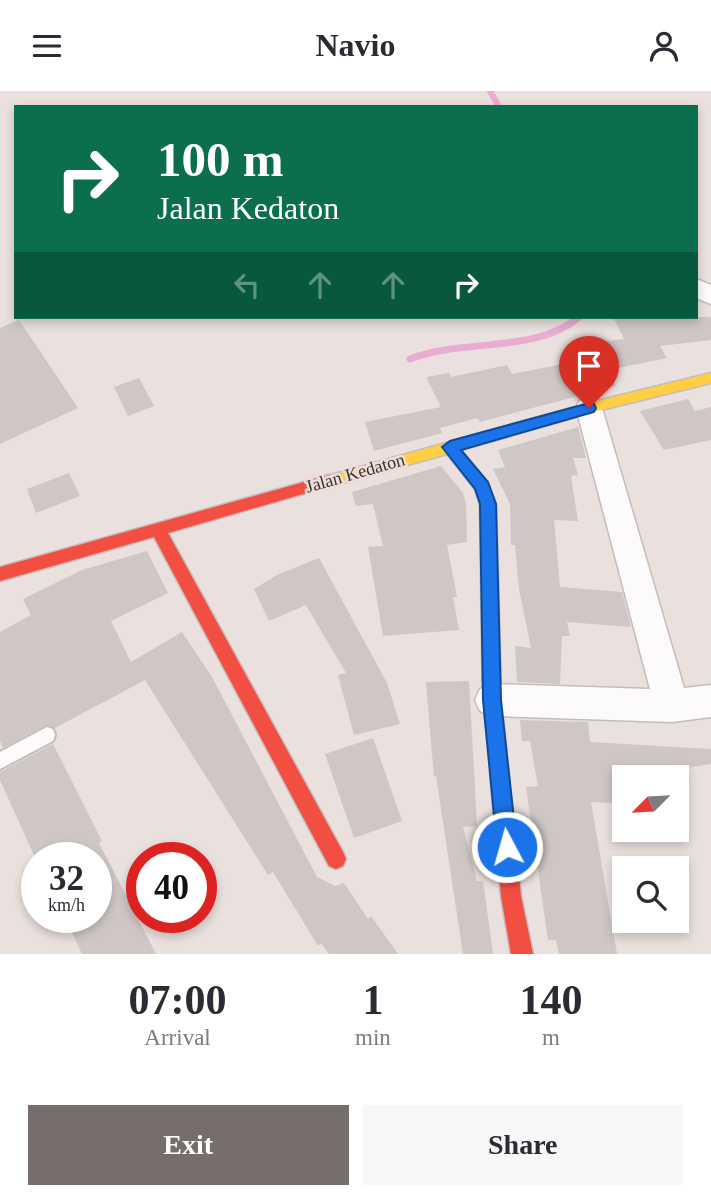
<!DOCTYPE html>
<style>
body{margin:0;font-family:Georgia,serif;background:#f7f7f7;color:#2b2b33;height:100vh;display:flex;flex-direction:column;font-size:26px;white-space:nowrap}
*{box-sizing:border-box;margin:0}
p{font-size:23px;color:#7c7c81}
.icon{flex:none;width:38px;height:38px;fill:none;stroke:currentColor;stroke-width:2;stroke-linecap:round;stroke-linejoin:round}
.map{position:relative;height:863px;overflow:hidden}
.drawer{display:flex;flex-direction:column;background:#fff;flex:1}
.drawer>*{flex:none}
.banner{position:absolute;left:14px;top:14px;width:684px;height:214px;border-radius:0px;box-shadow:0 4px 10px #0003;background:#0b6e4f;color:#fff;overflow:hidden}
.needle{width:46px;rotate:246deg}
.tools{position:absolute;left:612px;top:674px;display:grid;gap:14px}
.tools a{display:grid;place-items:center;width:77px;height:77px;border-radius:0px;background:#fff;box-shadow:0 4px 10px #0003;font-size:35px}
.speed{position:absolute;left:21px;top:751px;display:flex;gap:14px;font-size:35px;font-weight:700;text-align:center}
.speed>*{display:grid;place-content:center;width:91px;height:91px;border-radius:50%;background:#fff;box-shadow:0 4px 10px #0003;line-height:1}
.speed small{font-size:18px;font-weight:400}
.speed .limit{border:10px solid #d22;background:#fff;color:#111}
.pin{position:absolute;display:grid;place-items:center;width:60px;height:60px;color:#fff;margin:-72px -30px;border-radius:50% 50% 50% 0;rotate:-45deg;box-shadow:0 0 7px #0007}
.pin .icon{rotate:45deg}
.me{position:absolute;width:77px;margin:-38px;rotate:354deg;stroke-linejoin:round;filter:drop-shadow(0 0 5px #0008)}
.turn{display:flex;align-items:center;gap:24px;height:147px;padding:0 28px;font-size:32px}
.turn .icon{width:91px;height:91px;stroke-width:2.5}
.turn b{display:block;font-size:49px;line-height:60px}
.lanes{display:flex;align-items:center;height:66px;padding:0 28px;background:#0003;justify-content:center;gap:35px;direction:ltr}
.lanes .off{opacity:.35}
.eta{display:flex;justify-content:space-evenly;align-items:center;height:119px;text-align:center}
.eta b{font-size:42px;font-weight:700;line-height:49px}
.action{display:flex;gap:14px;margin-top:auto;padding:14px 28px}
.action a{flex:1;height:80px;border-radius:0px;background:#766e6d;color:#fff;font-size:28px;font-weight:700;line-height:80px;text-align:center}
.action a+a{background:#f7f7f7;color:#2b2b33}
header{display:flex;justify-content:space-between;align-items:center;height:91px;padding:0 28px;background:#fff;font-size:32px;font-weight:700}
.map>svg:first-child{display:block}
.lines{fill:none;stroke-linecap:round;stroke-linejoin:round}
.stream-far1{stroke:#e9add1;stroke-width:6}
.stream{stroke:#e9add1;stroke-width:7}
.building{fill:#cec7c5}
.lane-casing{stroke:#c5bdbb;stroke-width:4}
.street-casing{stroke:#c5bdbb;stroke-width:3}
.slow-casing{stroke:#c5bdbb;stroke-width:3}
.jam-casing{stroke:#c5bdbb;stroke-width:3}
.lane{fill:#fcfafa;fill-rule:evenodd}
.street{fill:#fcfafa;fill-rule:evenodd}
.slow{fill:#ffcf43;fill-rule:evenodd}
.jam{fill:#f24e42;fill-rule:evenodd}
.route{fill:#1a73e8;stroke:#114b97;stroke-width:2}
.labels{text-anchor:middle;stroke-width:5;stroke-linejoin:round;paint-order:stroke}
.street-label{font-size:18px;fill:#383130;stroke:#efddd9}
</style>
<header><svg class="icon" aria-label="menu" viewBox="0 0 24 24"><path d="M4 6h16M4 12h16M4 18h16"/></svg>Navio<svg class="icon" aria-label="person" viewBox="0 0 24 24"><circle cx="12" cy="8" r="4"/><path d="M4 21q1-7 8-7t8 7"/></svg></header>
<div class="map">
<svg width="711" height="863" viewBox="0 0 711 863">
<rect width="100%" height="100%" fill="#eae0de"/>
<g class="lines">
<path class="stream-far1" d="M490 0 499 16"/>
<path class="stream" d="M410 268C463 247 536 263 579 226"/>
</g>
<g class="building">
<path d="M613 226H711V249L660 255 667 267 614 278 601 251 624 248Z"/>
<path d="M19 229 78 317 0 353V237Z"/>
<path d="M599 266 616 295 487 329 480 331 477 327 440 337 442 342 374 360 365 331 441 316 426 286 449 282 451 286 507 274 512 283Z"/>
<path d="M139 287 154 315 128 325 114 296Z"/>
<path d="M688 308 695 320 711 316V349L664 359 640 320Z"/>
<path d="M578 336 586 367H573L578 384 571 385 578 430 554 429 560 496 622 501 631 536 567 531 570 545H562L560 593 517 591 515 555 531 557 519 498 515 454H511L510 413 493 378 505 376 498 359Z"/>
<path d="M441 375 463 402 466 413 467 451 447 454 457 506H453L459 539 383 545 368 456 383 455 373 413 356 415 352 401Z"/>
<path d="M69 382 80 405 36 422 27 398Z"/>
<path d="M147 460 168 502 111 530 131 571 182 541 212 586 317 786 335 795 344 792 368 828 371 825 398 863H329L321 852 318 855 273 781 268 784 145 589 55 637 46 634 3 657 0 650V541L31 524 23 508 82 479Z"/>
<path d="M319 467 387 592 400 633 354 644 338 584 346 582 306 514 269 530 254 498 277 484Z"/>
<path d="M469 590 477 735 463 736 477 790H483L493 863H463L436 685 434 686 426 591Z"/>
<path d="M520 629 588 631 590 651 711 658V673L679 678 680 686H625V713L591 711 617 863H559L556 849H548L526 696 538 695 530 650H522Z"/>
<path d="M373 647 402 730 354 747 325 663Z"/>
<path d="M53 653 102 750 99 752 156 863H82L65 826H96V766H37V771L0 689V681Z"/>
</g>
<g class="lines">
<g class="lane-casing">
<path id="lane" d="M47 636 53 638 55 644 53 650 0 678V661Z"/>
</g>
<g class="street-casing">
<g id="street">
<path d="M699 189 711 194V213L696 207V190Z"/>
<path d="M589 307 599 310 602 317 684 597 711 594V626L672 631 492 625 480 620 475 609 480 598 492 593 650 598 576 317 579 310Z"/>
</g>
</g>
<g class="slow-casing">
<path id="slow" d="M711 282V292L589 322 461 359 487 391 496 413 501 609 508 679 506 686 499 688 492 686 483 609 480 413 475 398 447 363 329 396 324 394 321 390 324 386 589 312Z"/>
</g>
<g class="jam-casing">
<g id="jam">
<path d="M329 384 334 386 337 390 334 394 168 442 343 761 346 768 343 775 336 778 329 775 154 446 0 490V476Z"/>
<path d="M499 670 506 672 508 679 521 805 533 863H511L501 805 490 679 492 672Z"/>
</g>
</g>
<use href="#lane" class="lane"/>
<use href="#street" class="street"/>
<use href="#slow" class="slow"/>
<use href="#jam" class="jam"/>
</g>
<path class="route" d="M589 312 594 313 596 317 594 321 461 359 488 391 496 413 501 609 517 756 514 763 507 766 499 763 497 756 483 609 480 413 475 398 442 356 450 350Z"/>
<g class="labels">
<g class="street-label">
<text transform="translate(355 382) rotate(-16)" y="6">Jalan Kedaton</text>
</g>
</g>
</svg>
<div class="tools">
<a><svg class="needle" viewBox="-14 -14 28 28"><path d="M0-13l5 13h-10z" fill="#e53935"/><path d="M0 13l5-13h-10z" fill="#7c7c81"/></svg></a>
<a><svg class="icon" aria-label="search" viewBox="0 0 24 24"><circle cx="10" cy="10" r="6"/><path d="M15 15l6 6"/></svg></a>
</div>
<div class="speed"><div>32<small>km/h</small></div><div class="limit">40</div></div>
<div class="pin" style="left:589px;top:317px;background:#d93025"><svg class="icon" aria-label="arrive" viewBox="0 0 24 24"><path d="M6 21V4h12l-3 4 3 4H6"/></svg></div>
<svg class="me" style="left:507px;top:756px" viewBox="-20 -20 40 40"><circle r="17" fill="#1a73e8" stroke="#fff" stroke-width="3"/><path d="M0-11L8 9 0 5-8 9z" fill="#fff"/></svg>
<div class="banner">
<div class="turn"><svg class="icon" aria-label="right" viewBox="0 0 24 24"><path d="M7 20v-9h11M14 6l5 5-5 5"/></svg><div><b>100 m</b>Jalan Kedaton</div></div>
<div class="lanes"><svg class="icon off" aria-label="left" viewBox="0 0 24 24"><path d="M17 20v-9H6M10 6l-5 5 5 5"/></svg><svg class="icon off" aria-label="ahead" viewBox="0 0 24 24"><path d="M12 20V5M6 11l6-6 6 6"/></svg><svg class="icon off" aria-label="ahead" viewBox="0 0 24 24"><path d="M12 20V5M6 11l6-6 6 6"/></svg><svg class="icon" aria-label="right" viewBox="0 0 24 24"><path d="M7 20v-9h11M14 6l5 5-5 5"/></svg></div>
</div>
</div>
<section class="drawer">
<div class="eta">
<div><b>07:00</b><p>Arrival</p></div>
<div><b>1</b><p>min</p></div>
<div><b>140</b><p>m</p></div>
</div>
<div class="action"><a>Exit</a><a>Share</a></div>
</section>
